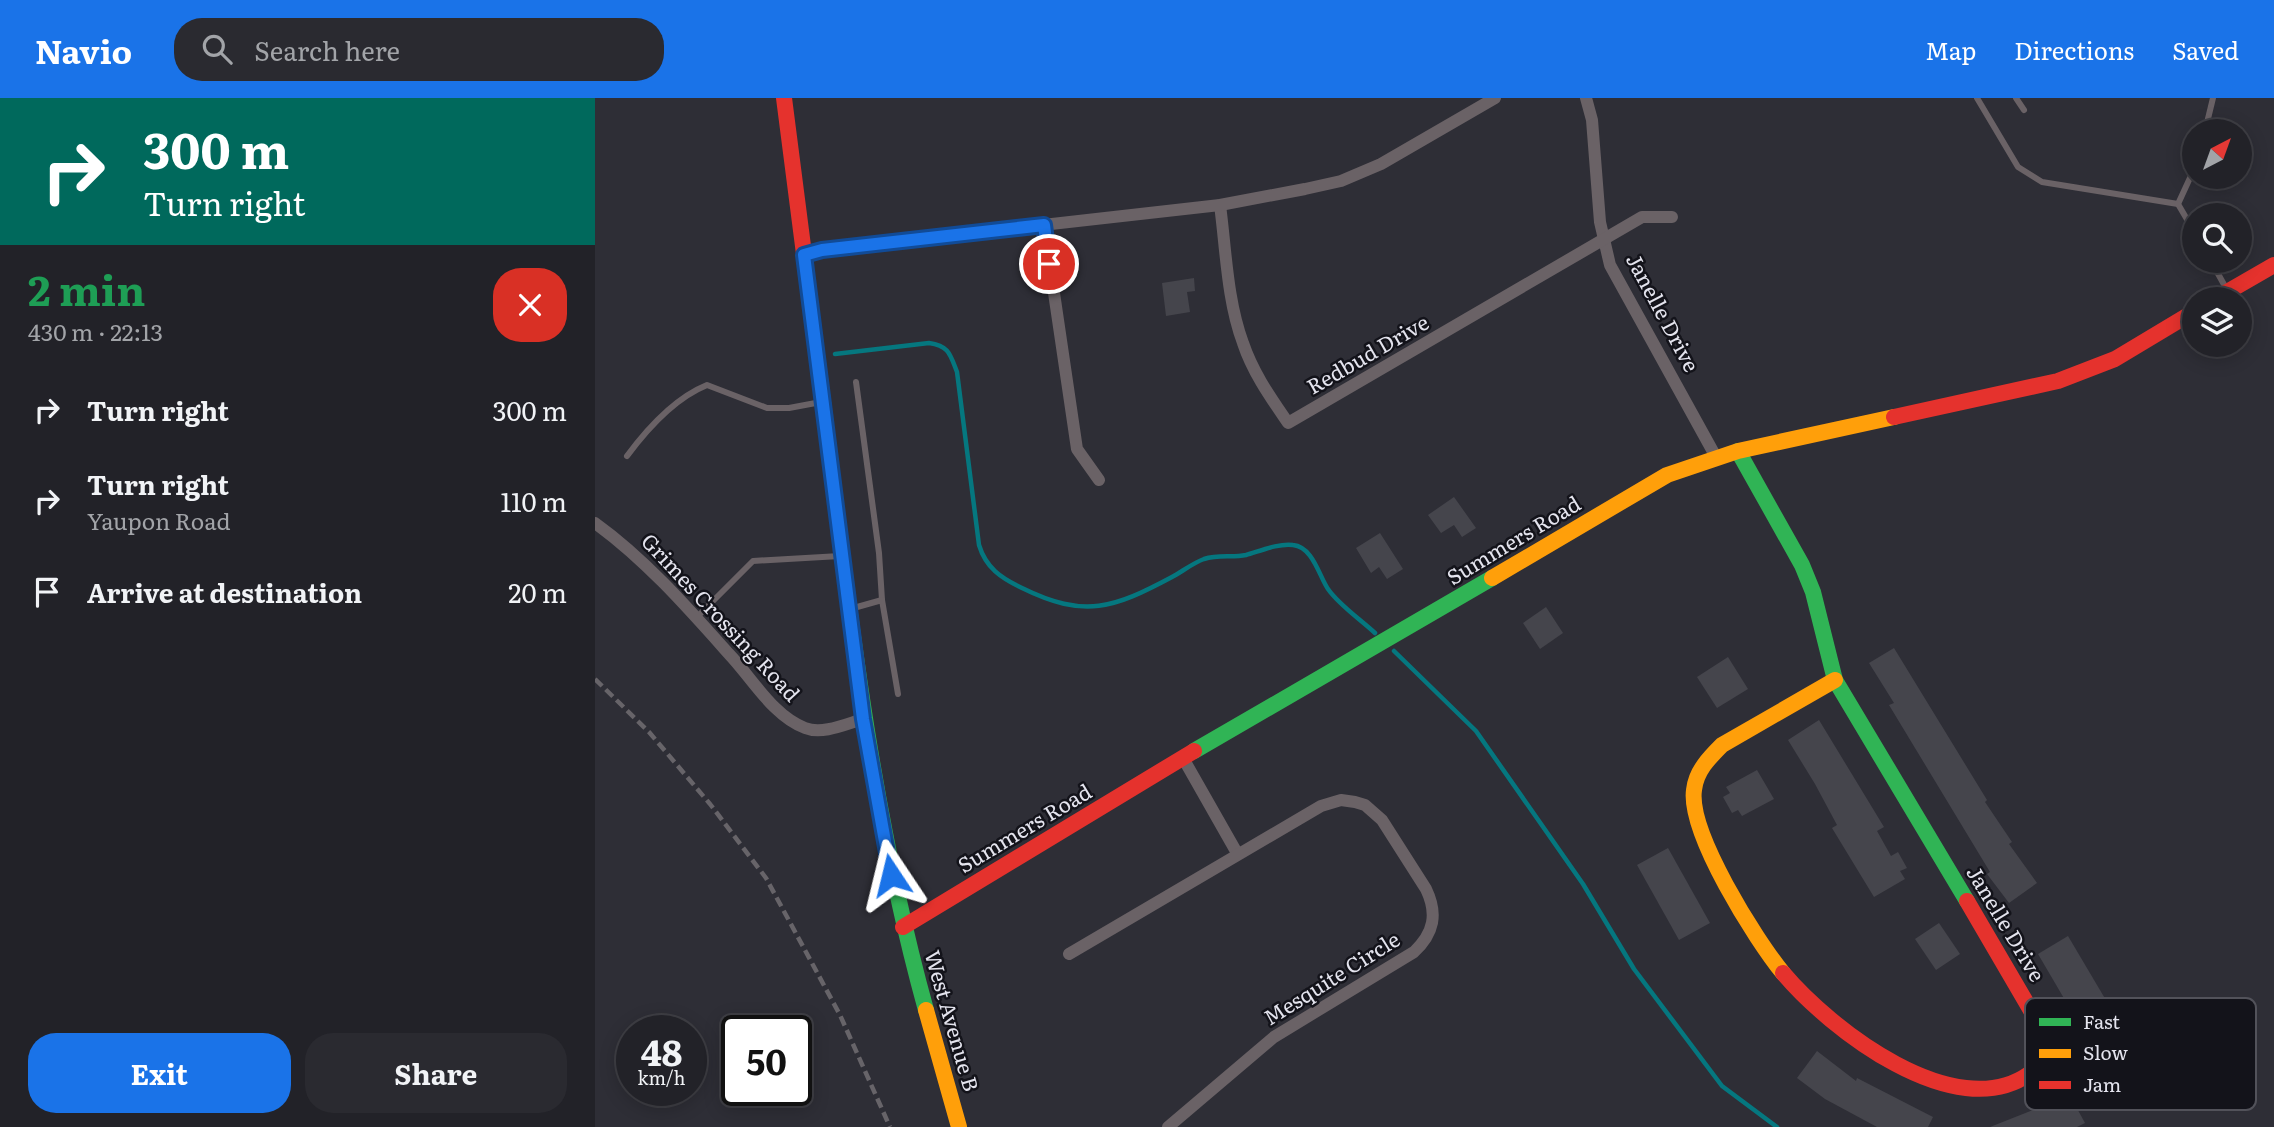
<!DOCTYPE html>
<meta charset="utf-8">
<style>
body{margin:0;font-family:Literata,serif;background:#2a2a30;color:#f1f3f6;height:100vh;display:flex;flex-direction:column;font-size:26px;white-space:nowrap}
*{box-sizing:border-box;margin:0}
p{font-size:23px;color:#a2a4a8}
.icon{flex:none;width:38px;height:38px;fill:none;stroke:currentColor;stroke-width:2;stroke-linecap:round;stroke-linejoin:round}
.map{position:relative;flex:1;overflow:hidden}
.panel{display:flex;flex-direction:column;background:#222228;width:595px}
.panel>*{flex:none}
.top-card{background:#00695c;color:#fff;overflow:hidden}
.needle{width:46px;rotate:41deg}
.tools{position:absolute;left:1587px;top:21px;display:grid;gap:14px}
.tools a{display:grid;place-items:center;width:70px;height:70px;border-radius:50%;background:#222228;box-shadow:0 4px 18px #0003,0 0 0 2px #3f3f45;font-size:35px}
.speed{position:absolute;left:21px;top:917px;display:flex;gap:14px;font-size:35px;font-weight:700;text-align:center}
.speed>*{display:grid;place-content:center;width:91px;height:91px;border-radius:50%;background:#222228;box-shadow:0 4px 18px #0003,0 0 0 2px #3f3f45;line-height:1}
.speed small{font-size:18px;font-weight:400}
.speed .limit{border:4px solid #111;border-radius:10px;background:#fff;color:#111}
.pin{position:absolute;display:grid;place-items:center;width:60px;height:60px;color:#fff;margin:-30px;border:4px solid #fff;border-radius:50%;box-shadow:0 2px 7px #0007}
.me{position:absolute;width:77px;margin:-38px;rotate:350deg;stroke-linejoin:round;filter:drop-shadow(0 0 5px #0008)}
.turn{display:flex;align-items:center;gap:24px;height:147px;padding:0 28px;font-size:32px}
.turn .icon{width:91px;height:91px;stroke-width:2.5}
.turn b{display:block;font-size:49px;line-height:60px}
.round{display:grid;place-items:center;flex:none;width:74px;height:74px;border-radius:28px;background:#2a2a30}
.headline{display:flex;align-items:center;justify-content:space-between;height:119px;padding:0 28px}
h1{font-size:42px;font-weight:700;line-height:52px;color:#1e9e55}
.action{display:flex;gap:14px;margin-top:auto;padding:14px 28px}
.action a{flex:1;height:80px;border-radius:28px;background:#1a73e8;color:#fff;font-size:28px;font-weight:700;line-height:80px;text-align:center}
.action a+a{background:#2a2a30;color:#f1f3f6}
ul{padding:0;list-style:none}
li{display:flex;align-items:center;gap:21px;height:91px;padding:0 28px}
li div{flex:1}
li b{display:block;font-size:26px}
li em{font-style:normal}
header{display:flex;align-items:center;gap:42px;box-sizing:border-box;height:98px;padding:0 35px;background:#1a73e8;color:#fff}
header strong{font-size:33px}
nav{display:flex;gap:38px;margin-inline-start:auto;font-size:24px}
.search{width:490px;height:63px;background:#2a2a30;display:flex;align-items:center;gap:18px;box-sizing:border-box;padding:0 24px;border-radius:28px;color:#a2a4a8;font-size:26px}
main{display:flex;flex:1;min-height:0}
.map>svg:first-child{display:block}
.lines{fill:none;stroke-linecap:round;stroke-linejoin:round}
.stream{stroke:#05777f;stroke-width:4.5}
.building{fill:#45454c}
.lane{stroke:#6a6266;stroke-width:6}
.street{stroke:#6a6266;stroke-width:12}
.fast{stroke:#30b455;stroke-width:16}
.slow{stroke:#ff9f0a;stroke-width:16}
.jam{stroke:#e5322d;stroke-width:16}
.rail{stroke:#676469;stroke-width:4.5;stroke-dasharray:10 5;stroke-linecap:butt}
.route-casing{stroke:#114b97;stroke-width:18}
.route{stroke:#1a73e8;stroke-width:12}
.labels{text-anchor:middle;stroke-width:5;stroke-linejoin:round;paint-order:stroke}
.street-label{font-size:21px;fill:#e4e4ee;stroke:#13131a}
.key{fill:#13131a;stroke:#52525a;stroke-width:2}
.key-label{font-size:19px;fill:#e4e4ee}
</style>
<header>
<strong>Navio</strong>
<div class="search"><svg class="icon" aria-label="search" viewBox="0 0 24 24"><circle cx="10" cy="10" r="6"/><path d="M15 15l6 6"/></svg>Search here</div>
<nav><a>Map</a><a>Directions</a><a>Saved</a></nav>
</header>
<main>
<section class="panel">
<div class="top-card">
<div class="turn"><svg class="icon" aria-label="right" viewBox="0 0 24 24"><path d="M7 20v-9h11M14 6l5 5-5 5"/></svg><div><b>300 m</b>Turn right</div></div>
</div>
<div class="headline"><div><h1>2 min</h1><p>430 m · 22:13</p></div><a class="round" style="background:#d93025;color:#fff"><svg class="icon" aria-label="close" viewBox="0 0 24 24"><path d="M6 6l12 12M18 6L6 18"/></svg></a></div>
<ul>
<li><svg class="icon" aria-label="right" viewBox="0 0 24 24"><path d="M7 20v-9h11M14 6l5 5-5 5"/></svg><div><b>Turn right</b></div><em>300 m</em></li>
<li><svg class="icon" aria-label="right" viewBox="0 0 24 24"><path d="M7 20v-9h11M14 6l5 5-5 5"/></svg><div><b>Turn right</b><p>Yaupon Road</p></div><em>110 m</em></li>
<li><svg class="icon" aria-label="arrive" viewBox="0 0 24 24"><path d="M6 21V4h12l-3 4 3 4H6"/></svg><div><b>Arrive at destination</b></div><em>20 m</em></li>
</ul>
<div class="action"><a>Exit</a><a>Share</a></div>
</section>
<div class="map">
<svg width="1679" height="1029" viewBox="0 0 1679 1029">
<rect width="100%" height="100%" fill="#2e2e36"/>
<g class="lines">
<g class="stream">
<path d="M240 256 334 245C354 248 355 256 362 274L384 447C391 470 406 480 427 490 490 521 519 510 577 479 588 473 598 465 609 461 624 456 637 460 651 457 665 453 684 445 698 447 718 449 724 478 733 491 744 507 765 521 780 535"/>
<path d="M799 553 881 633 988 786 1039 871 1127 988 1182 1029"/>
</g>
</g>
<g class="building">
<path d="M599 180 600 193 592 194 595 214 571 218 567 185Z"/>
<path d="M859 399 881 430 867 439 859 427 846 435 833 417Z"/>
<path d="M785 435 808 471 792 481 784 469 776 475 761 450Z"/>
<path d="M951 509 968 535 945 551 928 525Z"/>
<path d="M1299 550 1392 702 1390 704 1417 744 1414 746 1442 785 1414 805 1392 776 1395 774 1294 607 1299 605 1274 565Z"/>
<path d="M1133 559 1153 591 1122 610 1102 579Z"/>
<path d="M1224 622 1289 729 1282 733 1296 758 1303 754 1312 770 1305 773 1310 781 1279 799 1237 730 1242 727 1220 686 1193 642Z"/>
<path d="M1162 672 1179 701 1147 718 1143 712 1137 715 1128 699 1135 695 1131 689Z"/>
<path d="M1073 750 1115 825 1084 842 1042 767Z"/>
<path d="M1344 825 1365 856 1341 872 1320 841Z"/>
<path d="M1473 838 1515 909 1484 926 1443 856Z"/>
<path d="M1222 953 1261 983 1262 980 1338 1019 1333 1029H1282L1230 1001 1202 980Z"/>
<path d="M1473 994 1490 1025 1482 1029H1395L1438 1012Z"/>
</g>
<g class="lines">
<g class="lane">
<path d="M1382 0 1423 69 1447 84 1583 106 1600 69"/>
<path d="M1421 0 1429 12"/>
<path d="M1610 33 1618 0"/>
<path d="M1583 106 1600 135"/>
<path d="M1616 163 1632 192"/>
<path d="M261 284 284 455 287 502"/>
<path d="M32 358C52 331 80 300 112 287L172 310H194L226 304"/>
<path d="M255 511 287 502 303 596"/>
<path d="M101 520 158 463 245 458"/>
</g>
<g class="street">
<path d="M991 0 997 22 1005 124 1015 167 1121 359"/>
<path d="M625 107C631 152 632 202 648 245 658 275 676 300 693 325L1047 119H1077"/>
<path d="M449 127 482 351 504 382"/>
<path d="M209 157 227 152 625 107 710 91 746 83 786 66 900 0"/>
<path d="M0 425C50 461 93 510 134 556 157 580 178 618 210 630 227 637 251 626 268 621"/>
<path d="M588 660 642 755"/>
<path d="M474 856 726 708 746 702 760 704 770 707 787 722 831 791C843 816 839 835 819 854L679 939 573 1029"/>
</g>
<g class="fast">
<path d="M227 296C253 503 275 710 331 912"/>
<path d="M1143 353 1207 467 1218 494 1240 582 1372 803"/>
<path d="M599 653 897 480"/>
</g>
<g class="slow">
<path d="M897 480 1072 377 1143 353 1299 319"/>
<path d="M1188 875C1161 842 1093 735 1099 692 1101 673 1114 660 1127 647L1240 582"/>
<path d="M331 912 364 1029"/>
</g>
<g class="jam">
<path d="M189 0 227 296"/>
<path d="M1620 201 1679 167"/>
<path d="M1299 319 1463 283 1520 261 1600 213"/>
<path d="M308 829 599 653"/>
<path d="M1188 875C1235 931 1360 1028 1434 976 1447 967 1455 956 1452 940L1372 803"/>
</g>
<path class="rail" d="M0 581 54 634 115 706 171 780 245 917 295 1029"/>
</g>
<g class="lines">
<g class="route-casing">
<path id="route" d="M296 777 268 621 209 157 227 152 449 127 454 166"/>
</g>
<use href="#route" class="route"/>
</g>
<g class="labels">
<g class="street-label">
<text transform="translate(1067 215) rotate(62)" y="7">Janelle Drive</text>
<text transform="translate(773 257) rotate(-30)" y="7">Redbud Drive</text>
<text transform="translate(919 443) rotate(-31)" y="7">Summers Road</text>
<text transform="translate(125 520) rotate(47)" y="7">Grimes Crossing Road</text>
<text transform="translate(430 731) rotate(-31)" y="7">Summers Road</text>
<text transform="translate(1410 826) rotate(59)" y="7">Janelle Drive</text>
<text transform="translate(737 881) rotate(-32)" y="7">Mesquite Circle</text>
<text transform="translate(356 923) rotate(74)" y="7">West Avenue B</text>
</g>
</g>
<rect x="1430" y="900" width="231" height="112" rx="10" class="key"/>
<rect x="1444" y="920" width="32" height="8" fill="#30b455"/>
<rect x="1444" y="951" width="32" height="9" fill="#ff9f0a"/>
<rect x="1444" y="983" width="32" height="8" fill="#e5322d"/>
<g class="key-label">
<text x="1488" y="931">Fast</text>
<text x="1488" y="962">Slow</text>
<text x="1488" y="994">Jam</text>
</g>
</svg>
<div class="tools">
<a><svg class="needle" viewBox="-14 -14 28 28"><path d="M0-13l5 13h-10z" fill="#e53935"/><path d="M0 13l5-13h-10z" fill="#a2a4a8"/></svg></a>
<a><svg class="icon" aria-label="search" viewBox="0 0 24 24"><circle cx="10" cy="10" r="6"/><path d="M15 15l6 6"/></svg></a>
<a><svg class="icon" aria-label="layers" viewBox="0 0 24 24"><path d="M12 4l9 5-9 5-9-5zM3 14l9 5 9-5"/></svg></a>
</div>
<div class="speed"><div>48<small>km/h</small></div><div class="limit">50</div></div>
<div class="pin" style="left:454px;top:166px;background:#d93025"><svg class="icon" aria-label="arrive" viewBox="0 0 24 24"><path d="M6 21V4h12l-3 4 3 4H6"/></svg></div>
<svg class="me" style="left:296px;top:777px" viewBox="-20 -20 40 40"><path d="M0-17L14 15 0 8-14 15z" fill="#1a73e8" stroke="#fff" stroke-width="4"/></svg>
</div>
</main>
